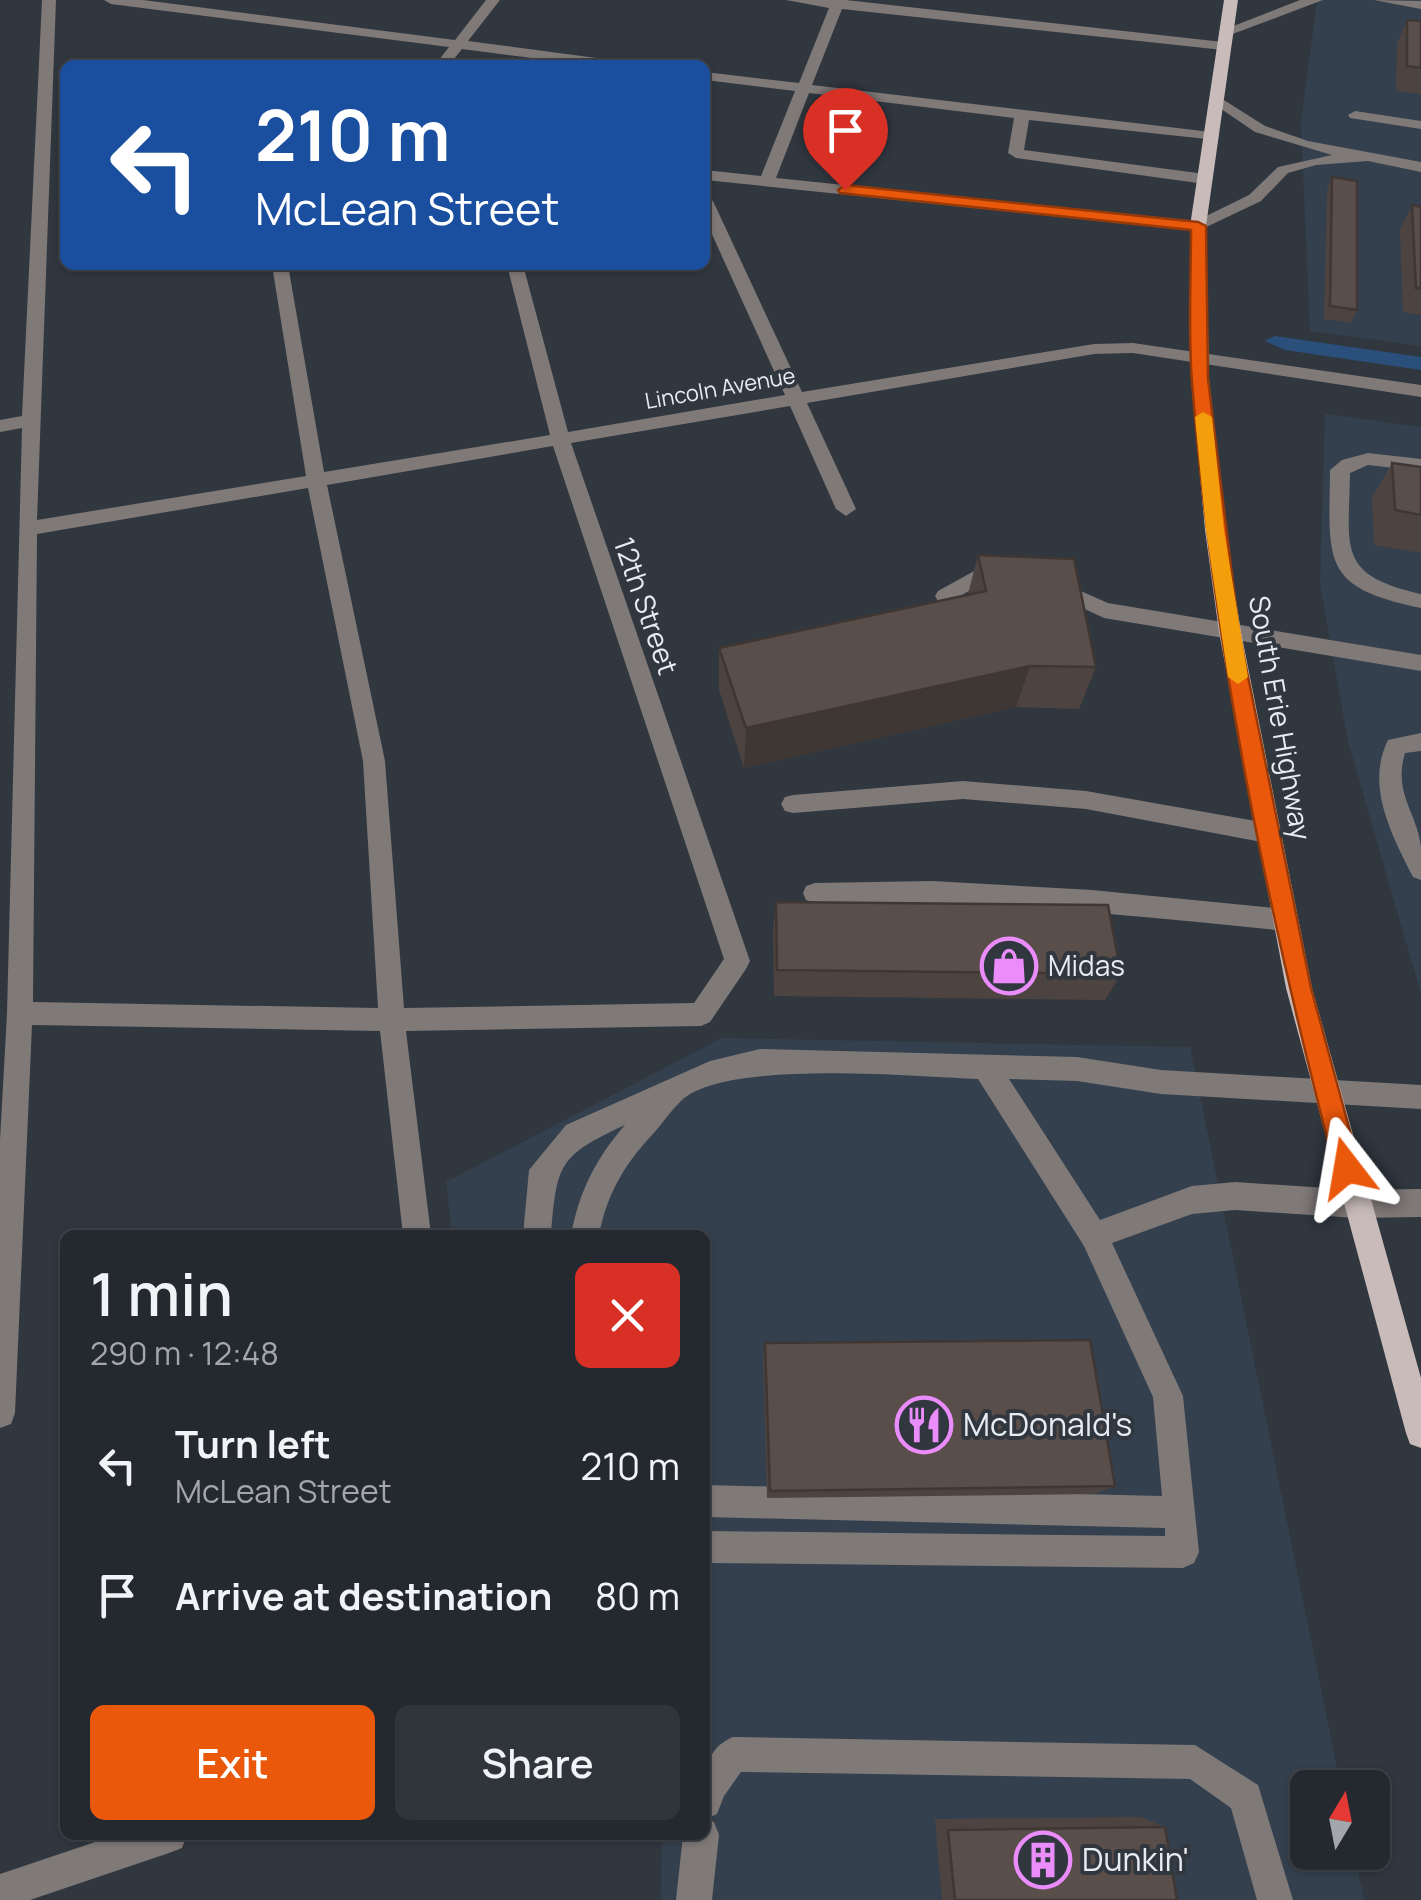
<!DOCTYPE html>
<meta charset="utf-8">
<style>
body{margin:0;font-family:Manrope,sans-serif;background:#30353b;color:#f1f3f6;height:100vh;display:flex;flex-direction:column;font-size:38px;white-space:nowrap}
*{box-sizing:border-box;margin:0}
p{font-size:32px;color:#a3a6aa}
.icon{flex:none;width:55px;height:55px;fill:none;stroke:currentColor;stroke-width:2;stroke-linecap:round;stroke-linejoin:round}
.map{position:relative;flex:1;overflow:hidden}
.panel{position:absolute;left:60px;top:1230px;width:650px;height:610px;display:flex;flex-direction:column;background:#24292f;border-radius:15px;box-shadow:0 2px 8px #0004,0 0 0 2px #41454b}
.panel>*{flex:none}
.banner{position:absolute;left:60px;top:60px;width:650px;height:210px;border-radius:15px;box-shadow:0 2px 8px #0004,0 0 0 2px #41454b;background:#1a4fa0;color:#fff;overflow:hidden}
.needle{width:65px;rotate:10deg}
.fabs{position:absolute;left:1290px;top:1770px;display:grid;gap:20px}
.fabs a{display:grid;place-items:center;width:100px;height:100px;border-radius:15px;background:#24292f;box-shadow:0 2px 8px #0004,0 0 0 2px #41454b;font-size:50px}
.pin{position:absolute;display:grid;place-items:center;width:85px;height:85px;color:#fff;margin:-102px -42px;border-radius:50% 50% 50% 0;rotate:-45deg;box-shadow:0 0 10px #0007}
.pin .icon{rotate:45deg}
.me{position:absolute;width:110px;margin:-55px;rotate:346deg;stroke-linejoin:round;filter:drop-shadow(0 0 8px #0008)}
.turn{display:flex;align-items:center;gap:35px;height:210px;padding:0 30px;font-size:45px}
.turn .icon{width:130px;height:130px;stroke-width:2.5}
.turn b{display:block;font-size:70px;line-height:85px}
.round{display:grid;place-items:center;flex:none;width:105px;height:105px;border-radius:15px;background:#30353b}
.headline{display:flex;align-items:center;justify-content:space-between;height:170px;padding:0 30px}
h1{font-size:60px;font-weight:600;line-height:75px}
.primary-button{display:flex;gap:20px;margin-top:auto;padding:20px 30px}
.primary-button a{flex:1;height:115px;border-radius:15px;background:#ea580c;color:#fff;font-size:40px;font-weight:600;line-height:115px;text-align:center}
.primary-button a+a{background:#30353b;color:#f1f3f6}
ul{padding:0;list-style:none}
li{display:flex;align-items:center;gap:30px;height:130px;padding:0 30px}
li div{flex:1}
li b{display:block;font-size:38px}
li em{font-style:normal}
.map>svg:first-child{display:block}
.built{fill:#34404d}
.green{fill:#294f7a}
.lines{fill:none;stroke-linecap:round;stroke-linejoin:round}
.minor{fill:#7f7978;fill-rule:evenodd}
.major{fill:#c8bbb9;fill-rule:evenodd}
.wall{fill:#4d4340}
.shaded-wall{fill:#3f3734}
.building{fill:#5a4e4a;stroke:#3f3734;stroke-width:2.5}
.route{fill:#ea580c;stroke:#983908;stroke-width:2.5}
.slow{fill:#f59e0b}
.labels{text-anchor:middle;stroke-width:8;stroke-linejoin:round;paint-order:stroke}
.far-street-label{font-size:22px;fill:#e7ecf2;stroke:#30373f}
.street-label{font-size:28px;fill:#e7ecf2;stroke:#30373f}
.poi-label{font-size:28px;fill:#e7ecf2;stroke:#30373f;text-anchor:start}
.near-poi-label{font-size:32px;fill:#e7ecf2;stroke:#30373f;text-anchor:start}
</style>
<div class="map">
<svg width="1421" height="1900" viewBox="0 0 1421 1900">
<rect width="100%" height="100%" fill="#30373f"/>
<g class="built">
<path d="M1317 0H1421V346L1310 331 1301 123Z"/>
<path d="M1325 414 1421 427V994L1348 741 1320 584Z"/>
<path d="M722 1038 1190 1047 1341 1787 1308 1788V1852L1354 1853 1364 1900H661L662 1835H705V1235H452L446 1182Z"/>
</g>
<path class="green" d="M1275 336 1421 357V370L1285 350 1265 341Z"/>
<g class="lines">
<g class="minor">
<path d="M42 0H56L37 520 306 476 272 265H288L324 472 550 435 507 265H523L568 432 785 395 705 219V196L713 201 802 392 1094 344 1133 343 1421 385V397L1133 353 1094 354 807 403 856 509 846 516 836 509 790 406 571 443 750 961 746 969 710 1022 701 1026 406 1031 431 1235H403L380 1031 32 1025 15 1413 11 1424 0 1428V1140L7 1013 22 428 0 432V420L22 416ZM553 446 724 959 694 1003 404 1008 385 761 327 485ZM308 488 363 761 378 1008 33 1002 37 534Z"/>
<path d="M104 0H143L455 40 486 0H500L468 41 619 61 626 65H586L462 49 449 65H435L449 47 111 4Z"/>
<path d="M786 0H846L1223 42 1230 46 1223 50 842 9 812 85 1211 132 1219 137 1216 140 1029 120 1024 150 1205 174 1213 179 1205 184 1016 158 1008 153 1014 118 809 93 776 178 1196 221 1249 195 1278 167 1332 155 1255 132 1211 102V96L1216 95 1265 126 1308 141 1421 162V172L1368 161 1316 165 1288 173 1261 201 1198 231 705 180V170L761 176 795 91 705 80V72L799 83 829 8Z"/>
<path d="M1300 0H1323L1230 35 1218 32Z"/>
<path d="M1374 0 1421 1V9Z"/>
<path d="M1355 111 1421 121V129L1350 118 1348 115Z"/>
<path d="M1368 453 1421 459V471L1368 465 1350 473C1349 548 1336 575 1421 594V608C1321 587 1329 562 1330 470L1342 460Z"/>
<path d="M976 570 1002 573 1012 580 1002 587 979 585 952 601H938L935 596 938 591Z"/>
<path d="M1051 578 1108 603 1421 655V671L1104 618 1044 590 1041 585 1044 580Z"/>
<path d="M1421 733V751L1405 753C1393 794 1417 812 1421 847 1421 858 1421 869 1421 880L1413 877C1392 835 1365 786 1388 740Z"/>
<path d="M963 781 1086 791 1267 823 1275 826 1279 833 1275 840 1267 843 1086 809 963 799 793 813 785 811 781 804 785 797 793 795Z"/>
<path d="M932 881 1092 890 1285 909 1294 913 1297 920 1294 927 1285 931C1128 914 973 901 815 903L806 900 803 893 806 886 815 883Z"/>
<path d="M760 1049 1077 1057 1161 1070 1421 1085V1109L1161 1094 1077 1081 1009 1079 1100 1220 1192 1186 1235 1182 1357 1190 1421 1189V1217L1357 1218 1235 1210 1192 1214 1112 1243 1183 1396 1199 1552 1194 1563 1183 1568 705 1563V1531L1165 1536V1528L705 1517V1485L1162 1496 1153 1397 1084 1246 978 1079C915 1077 727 1059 682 1100 672 1109 662 1124 652 1135 624 1165 607 1194 599 1235H571C579 1192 596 1158 625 1125 558 1156 557 1164 551 1235H523L529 1170 566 1125 710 1061Z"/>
<path d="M733 1737 1195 1745 1258 1785 1293 1900H1257L1231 1808 1190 1779 741 1772 724 1796 717 1814 706 1819 714 1822 719 1835 712 1900H676L683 1835H705C705 1800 694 1753 733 1737Z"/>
<path d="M116 1835H187L182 1848 169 1853 30 1900H0V1874Z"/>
</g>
<path class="major" d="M1224 0H1238L1206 226 1209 379 1225 530 1241 632 1312 988 1421 1378V1448L1410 1444 1406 1433 1286 988 1219 632 1205 530 1191 379 1190 226Z"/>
</g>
<g class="wall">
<path d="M1407 20 1421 21V94L1396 91 1397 44Z"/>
<path d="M1332 177 1357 310 1351 323 1324 319 1327 190Z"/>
<path d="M1412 205 1421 207V315L1403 312 1400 230Z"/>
<path d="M1392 463 1421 467V553L1374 545 1372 498Z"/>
<path d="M978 555 1096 667 1079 709 1016 707 744 768 719 690V648L968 594Z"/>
<path d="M776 902 1121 974 1105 1000 774 996 773 930Z"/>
<path d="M765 1343 1115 1486 1095 1494 767 1498 763 1357Z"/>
<path d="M1140 1817 1165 1827 1177 1900H942L935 1819Z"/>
</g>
<path class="shaded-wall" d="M1030 666 1016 707 744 768 746 728Z"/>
<g class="building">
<path d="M1407 20 1421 21V68L1407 66Z"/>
<path d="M1332 177 1357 181V310L1330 306Z"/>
<path d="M1412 205 1421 207V288H1416Z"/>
<path d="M1392 463 1421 467V515L1395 510Z"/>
<path d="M978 555 1074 559 1096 667 1030 666 746 728 719 648 986 591Z"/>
<path d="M776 902 1108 905 1121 974 777 970Z"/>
<path d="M1090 1340 1115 1486 770 1491 765 1343Z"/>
<path d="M1165 1827 1177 1900H955L948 1830Z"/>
</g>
<path class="route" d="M845 185 1198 222 1206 226 1208 379 1239 632 1311 988 1360 1168 1356 1176 1347 1180 1338 1176 1335 1168C1267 911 1213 647 1192 382 1188 332 1191 280 1191 230L840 193 838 190Z"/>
<path class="slow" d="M1203 412 1212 417 1224 530 1248 677 1238 684 1228 677 1206 530 1195 417Z"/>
<defs>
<g id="shop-ring" transform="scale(2.875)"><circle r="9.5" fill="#30373f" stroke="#eb8cfb" stroke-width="1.5"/><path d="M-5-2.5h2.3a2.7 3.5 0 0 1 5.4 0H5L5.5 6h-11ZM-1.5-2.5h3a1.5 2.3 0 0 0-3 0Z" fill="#eb8cfb"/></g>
<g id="restaurant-ring" transform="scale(2.875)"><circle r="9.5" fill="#30373f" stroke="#eb8cfb" stroke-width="1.5"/><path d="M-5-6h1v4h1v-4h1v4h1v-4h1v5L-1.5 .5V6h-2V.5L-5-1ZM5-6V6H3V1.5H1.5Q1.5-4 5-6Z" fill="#eb8cfb"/></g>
<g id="building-ring" transform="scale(2.875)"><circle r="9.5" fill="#30373f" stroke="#eb8cfb" stroke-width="1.5"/><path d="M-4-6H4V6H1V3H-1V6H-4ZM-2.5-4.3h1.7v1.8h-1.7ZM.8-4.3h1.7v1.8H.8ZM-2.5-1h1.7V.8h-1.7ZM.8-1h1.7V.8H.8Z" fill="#eb8cfb"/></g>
</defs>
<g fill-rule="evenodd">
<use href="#shop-ring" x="1009" y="966"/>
<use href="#restaurant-ring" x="924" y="1425"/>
<use href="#building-ring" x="1043" y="1860"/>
</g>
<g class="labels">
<g class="far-street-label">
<text transform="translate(720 388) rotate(-10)" y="8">Lincoln Avenue</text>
</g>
<g class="street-label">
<text transform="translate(646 606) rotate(71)" y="10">12th Street</text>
<text transform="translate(1280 718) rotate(80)" y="10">South Erie Highway</text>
</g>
<g class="poi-label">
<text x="1048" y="976">Midas</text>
</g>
<g class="near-poi-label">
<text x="963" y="1436">McDonald's</text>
<text x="1082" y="1871">Dunkin'</text>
</g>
</g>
</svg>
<div class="fabs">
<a><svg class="needle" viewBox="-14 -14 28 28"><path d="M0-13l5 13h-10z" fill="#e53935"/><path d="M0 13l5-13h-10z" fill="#a3a6aa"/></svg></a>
</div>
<div class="pin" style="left:845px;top:190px;background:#d93025"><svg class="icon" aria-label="arrive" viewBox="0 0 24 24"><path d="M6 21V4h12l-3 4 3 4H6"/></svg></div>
<svg class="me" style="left:1347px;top:1168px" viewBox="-20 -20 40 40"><path d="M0-17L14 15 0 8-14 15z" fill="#ea580c" stroke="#fff" stroke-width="4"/></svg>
<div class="banner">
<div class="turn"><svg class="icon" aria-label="left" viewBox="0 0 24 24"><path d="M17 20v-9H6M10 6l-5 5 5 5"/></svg><div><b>210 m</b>McLean Street</div></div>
</div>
<section class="panel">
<div class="headline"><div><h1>1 min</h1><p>290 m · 12:48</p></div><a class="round" style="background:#d93025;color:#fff"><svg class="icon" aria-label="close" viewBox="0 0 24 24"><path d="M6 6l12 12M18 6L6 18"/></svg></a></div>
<ul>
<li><svg class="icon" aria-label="left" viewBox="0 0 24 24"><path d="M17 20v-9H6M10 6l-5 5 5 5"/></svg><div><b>Turn left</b><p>McLean Street</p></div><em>210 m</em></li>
<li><svg class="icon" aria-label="arrive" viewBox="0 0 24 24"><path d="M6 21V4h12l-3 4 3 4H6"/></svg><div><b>Arrive at destination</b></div><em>80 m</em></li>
</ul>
<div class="primary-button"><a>Exit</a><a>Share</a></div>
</section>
</div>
